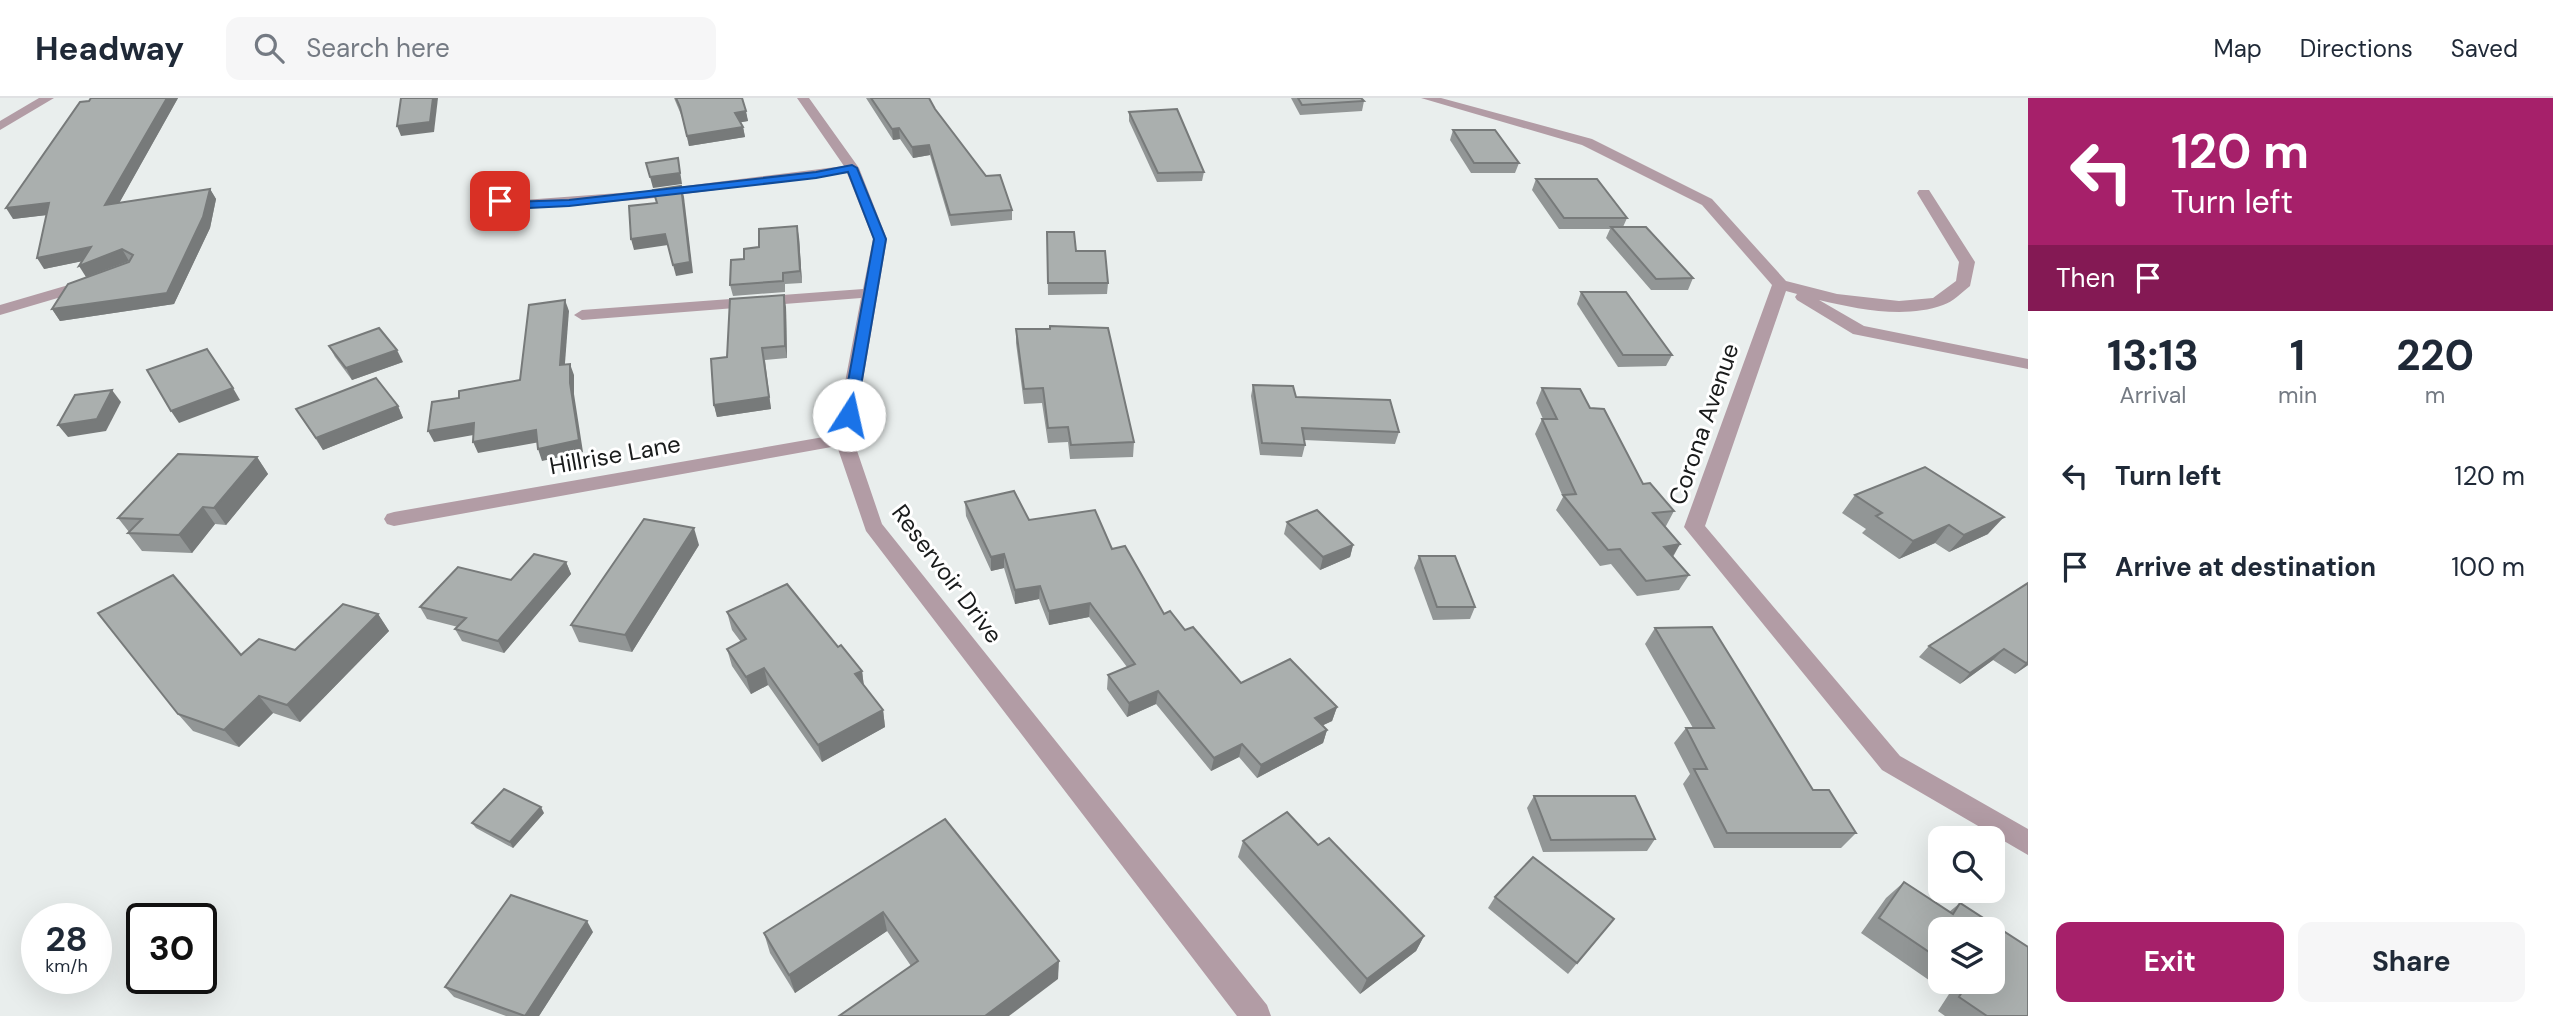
<!DOCTYPE html>
<style>
body{margin:0;font-family:"DM Sans",sans-serif;background:#f6f6f7;color:#1f2937;height:100vh;display:flex;flex-direction:column;font-size:26px;white-space:nowrap}
*{box-sizing:border-box;margin:0}
p{font-size:23px;color:#747a83}
.icon{flex:none;width:38px;height:38px;fill:none;stroke:currentColor;stroke-width:2;stroke-linecap:round;stroke-linejoin:round}
.map{position:relative;flex:1;overflow:hidden}
.panel{display:flex;flex-direction:column;background:#fff;width:525px}
.panel>*{flex:none}
.hud{background:#a6206a;color:#fff;overflow:hidden}
.buttons{position:absolute;left:1928px;top:728px;display:grid;gap:14px}
.buttons a{display:grid;place-items:center;width:77px;height:77px;border-radius:14px;background:#fff;box-shadow:0 7px 28px #0002;font-size:35px}
.speed{position:absolute;left:21px;top:805px;display:flex;gap:14px;font-size:35px;font-weight:700;text-align:center}
.speed>*{display:grid;place-content:center;width:91px;height:91px;border-radius:50%;background:#fff;box-shadow:0 7px 28px #0002;line-height:1}
.speed small{font-size:18px;font-weight:400}
.speed .limit{border:4px solid #111;border-radius:10px;background:#fff;color:#111}
.pin{position:absolute;display:grid;place-items:center;width:60px;height:60px;color:#fff;margin:-30px;border-radius:14px;box-shadow:0 4px 10px #0006}
.me{position:absolute;width:77px;margin:-38px;rotate:10deg;stroke-linejoin:round;filter:drop-shadow(0 0 5px #0008)}
.turn{display:flex;align-items:center;gap:24px;height:147px;padding:0 28px;font-size:32px}
.turn .icon{width:91px;height:91px;stroke-width:2.5}
.turn b{display:block;font-size:49px;line-height:60px}
.then{display:flex;align-items:center;height:66px;padding:0 28px;background:#0003;gap:14px;font-size:26px}
.eta{display:flex;justify-content:space-evenly;align-items:center;height:119px;text-align:center}
.eta b{font-size:42px;font-weight:700;line-height:49px}
.cta{display:flex;gap:14px;margin-top:auto;padding:14px 28px}
.cta a{flex:1;height:80px;border-radius:14px;background:#a6206a;color:#fff;font-size:28px;font-weight:700;line-height:80px;text-align:center}
.cta a+a{background:#f6f6f7;color:#1f2937}
ul{padding:0;list-style:none}
li{display:flex;align-items:center;gap:21px;height:91px;padding:0 28px}
li div{flex:1}
li b{display:block;font-size:26px}
li em{font-style:normal}
header{display:flex;align-items:center;gap:42px;box-sizing:border-box;height:98px;padding:0 35px;background:#fff;border-bottom:2px solid #e0e1e3}
header strong{font-size:33px}
nav{display:flex;gap:38px;margin-inline-start:auto;font-size:24px}
.search{width:490px;height:63px;background:#f6f6f7;display:flex;align-items:center;gap:18px;box-sizing:border-box;padding:0 24px;border-radius:14px;color:#747a83;font-size:26px}
main{display:flex;flex:1;min-height:0}
.map>svg:first-child{display:block}
.lines{fill:none;stroke-linecap:round;stroke-linejoin:round}
.minor{fill:#b29ca5;fill-rule:evenodd}
.wall{fill:#929696;fill-rule:evenodd}
.shaded-wall{fill:#777a7a}
.building{fill:#aaafae;stroke:#777a7a;stroke-width:2}
.route{fill:#1a73e8;stroke:#114b97;stroke-width:2}
.labels{text-anchor:middle;stroke-width:6;stroke-linejoin:round;paint-order:stroke}
.street-label{font-size:24px;fill:#191b1b;stroke:#fff}
</style>
<header>
<strong>Headway</strong>
<div class="search"><svg class="icon" aria-label="search" viewBox="0 0 24 24"><circle cx="10" cy="10" r="6"/><path d="M15 15l6 6"/></svg>Search here</div>
<nav><a>Map</a><a>Directions</a><a>Saved</a></nav>
</header>
<main>
<div class="map">
<svg width="2028" height="918" viewBox="0 0 2028 918">
<rect width="100%" height="100%" fill="#e9eeed"/>
<g class="lines">
<g class="minor">
<path d="M39 0H54L0 32V23Z"/>
<path d="M797 0H809L859 70 887 141 853 341 882 426 1267 907 1271 918H1237L866 433 837 348 394 428 387 426 384 421 387 416 394 414 835 337 861 200 582 222 574 217 582 212 863 191 873 141 847 75 646 101 507 112 495 106 485 81 487 78H497L510 103 646 93 844 68Z"/>
<path d="M1421 0H1441L1592 41 1712 101 1786 183 1837 196 1899 203 1933 200 1956 183 1959 164 1917 95 1919 92H1929L1975 164 1970 188C1961 195 1953 204 1943 207 1905 221 1857 211 1819 202L1864 228 2028 261V271L1853 236 1797 202 1795 199 1797 196 1786 193 1705 428 1900 658 2028 731V757L1882 672 1684 429 1772 187 1702 107 1582 47Z"/>
<path d="M89 181 97 186 95 189 0 217V207Z"/>
</g>
</g>
<g class="wall">
<path d="M178 0 119 105 210 91 216 101 210 130 174 206 60 223 52 211 130 163 86 179 82 163 44 171 46 117 13 121 89 3Z"/>
<path d="M674 0H742L748 23 741 24 743 29 745 39 689 48 682 19Z"/>
<path d="M866 0H929L935 11 1012 112V122L951 128 930 57 913 60 900 41 893 42Z"/>
<path d="M1291 0H1361L1364 3 1362 13 1300 17Z"/>
<path d="M1129 14 1204 74 1202 83 1157 84 1129 23Z"/>
<path d="M1453 32 1519 65 1515 75H1471L1450 42Z"/>
<path d="M1536 81 1627 120 1623 129 1693 180 1688 192H1651L1606 140 1610 131H1559L1532 92Z"/>
<path d="M1047 134 1076 153 1108 185 1107 196 1048 197Z"/>
<path d="M799 139 802 185 785 186V194L733 198 730 187 744 161 759 149Z"/>
<path d="M1581 194 1672 257 1666 268 1618 269 1577 206Z"/>
<path d="M786 209 787 260 765 262 771 311 717 319 714 307 727 259Z"/>
<path d="M1016 231 1134 344 1133 359 1070 361 1068 344 1048 345 1042 305 1024 306 1016 245Z"/>
<path d="M329 248 403 264 352 282 335 259Z"/>
<path d="M1253 287 1296 299 1399 334 1395 346 1304 342 1305 347 1302 359 1260 357 1251 298Z"/>
<path d="M1542 290 1590 310 1643 386 1674 413 1666 428H1664L1680 446 1673 459 1689 477 1679 492 1637 498 1611 466 1600 468 1556 412 1563 399 1535 336 1542 321H1543L1536 305Z"/>
<path d="M398 308 403 320 323 352 296 311Z"/>
<path d="M257 359 268 376 226 427 215 426 192 455 142 453 128 435 129 434 118 420Z"/>
<path d="M1855 397 1988 436 1949 454 1935 445 1899 461 1862 435 1866 431 1842 415Z"/>
<path d="M965 404 1029 422 1112 451 1164 516 1185 532 1241 585 1337 609 1332 623 1323 627 1327 632 1323 645 1257 680 1239 659 1211 673 1156 606 1127 619 1107 591 1108 577 1127 569 1089 519 1049 527 1039 501 1015 506 1004 470 991 473 966 418Z"/>
<path d="M1287 424 1353 447 1350 459 1320 472 1284 436Z"/>
<path d="M699 447 632 554 579 544 571 527Z"/>
<path d="M1419 458 1475 509 1470 521 1433 522 1414 470Z"/>
<path d="M566 464 571 476 504 555 462 543 455 531 458 529 427 521 420 509 511 482Z"/>
<path d="M2028 485V567L2015 576 1993 562 1960 586 1919 559 1929 548Z"/>
<path d="M727 514 838 549 862 573 864 588 883 612 885 629 822 664 768 587 751 596 732 568 727 551 741 544 732 532Z"/>
<path d="M378 516 389 533 300 624 273 615 239 649 193 633 178 616 241 557 295 552Z"/>
<path d="M1655 530 1856 735 1841 750H1714L1683 686 1690 676 1674 645 1686 630H1693L1645 546Z"/>
<path d="M1534 698 1655 741 1647 753 1543 754 1527 710Z"/>
<path d="M544 715 513 750 476 730 472 725Z"/>
<path d="M945 721 1058 881 911 868 887 833 795 895 770 855 764 835Z"/>
<path d="M1243 743 1318 747 1424 838 1416 853 1360 896 1238 759Z"/>
<path d="M1904 784 1949 814 1960 805 2028 918H1945L1938 913 1949 896 1861 835 1886 800ZM1941 831 1993 884H1941Z"/>
<path d="M1495 799 1614 821 1568 876 1488 810Z"/>
<path d="M593 834 539 918H506L454 899 445 889Z"/>
</g>
<g class="shaded-wall">
<path d="M167 0H178L112 118 105 107Z"/>
<path d="M433 0H438L434 34 401 38 397 28Z"/>
<path d="M746 13 748 23 737 25 735 15Z"/>
<path d="M743 29 745 39 689 48 687 38Z"/>
<path d="M899 30 900 41 893 42 892 31Z"/>
<path d="M929 47 930 57 913 60 912 49Z"/>
<path d="M678 60 682 86 653 90 650 79Z"/>
<path d="M681 88 684 99 693 175 676 178 673 167Z"/>
<path d="M210 91 216 101 210 130 174 206 60 223 52 211 167 195Z"/>
<path d="M49 105 56 116 13 121 6 110Z"/>
<path d="M797 128 799 139 802 185 800 173Z"/>
<path d="M665 136 668 147 634 152 631 141Z"/>
<path d="M91 149 98 160 44 171 37 160Z"/>
<path d="M122 151 129 163 86 179 79 168Z"/>
<path d="M784 197 786 209 787 260 785 248Z"/>
<path d="M565 202 569 213 564 278 560 267Z"/>
<path d="M762 250 771 311 717 319 714 307Z"/>
<path d="M397 252 403 264 352 282 346 270Z"/>
<path d="M570 266 574 277V296L583 354 542 363 538 351 570 285Z"/>
<path d="M233 290 240 302 179 325 171 313Z"/>
<path d="M112 292 121 304 106 333 68 339 58 327Z"/>
<path d="M398 308 403 320 323 352 316 340Z"/>
<path d="M474 325 479 336 434 344 428 333Z"/>
<path d="M536 332 540 344 478 355 473 344Z"/>
<path d="M257 359 268 376 226 427 214 410Z"/>
<path d="M203 409 215 426 192 455 179 437Z"/>
<path d="M2004 419 1988 436 1949 454 1964 437Z"/>
<path d="M1949 427 1935 445 1899 461 1913 443Z"/>
<path d="M694 430 699 447 632 554 625 537Z"/>
<path d="M1680 446 1671 461 1664 449Z"/>
<path d="M1353 447 1350 459 1320 472 1323 459Z"/>
<path d="M1004 456V470L991 473V459Z"/>
<path d="M566 464 571 476 504 555 498 543Z"/>
<path d="M1040 488 1039 501 1015 506V492Z"/>
<path d="M1090 505 1089 519 1049 527V513Z"/>
<path d="M378 516 389 533 300 624 287 607Z"/>
<path d="M2004 551 1993 562 1960 586 1970 575Z"/>
<path d="M2028 564V567L2015 576 2026 565Z"/>
<path d="M764 570 768 587 751 596 746 579Z"/>
<path d="M862 573 864 590 855 576Z"/>
<path d="M1158 593 1156 606 1127 619 1129 605Z"/>
<path d="M259 598 273 615 239 649 224 632Z"/>
<path d="M1337 609 1332 623 1311 633 1315 620Z"/>
<path d="M883 612 885 629 822 664 818 647Z"/>
<path d="M1327 632 1323 645 1257 680 1261 667Z"/>
<path d="M1242 646 1239 659 1211 673 1214 660Z"/>
<path d="M541 709 544 715 513 750 510 744Z"/>
<path d="M883 814 887 833 795 895 789 877Z"/>
<path d="M587 823 593 834 539 918H525Z"/>
<path d="M1424 838 1416 853 1360 896 1367 881Z"/>
<path d="M1059 863 1058 881 1009 918H985Z"/>
</g>
<g class="building">
<path d="M91 0H167L105 107 210 91 203 119 167 195 52 211 68 186 129 164 133 157 122 151 79 168 91 149 37 160 49 105 6 110 80 4 89 3Z"/>
<path d="M401 0H433L430 24 397 28Z"/>
<path d="M676 0H742L746 13 735 15 743 29 687 38 680 9Z"/>
<path d="M871 0H929L935 11 986 78 1000 77 1012 112 950 117 929 47 912 49 899 30 892 31Z"/>
<path d="M1298 0H1361L1364 3 1302 7Z"/>
<path d="M1177 11 1204 74 1158 75 1129 14Z"/>
<path d="M1453 32H1495L1519 65H1474Z"/>
<path d="M678 60 680 75 650 79 646 65Z"/>
<path d="M1536 81H1597L1627 120H1564Z"/>
<path d="M681 88 690 164 673 167 665 136 631 141 629 108 657 105 653 92Z"/>
<path d="M797 128 800 173 783 175V183L730 187 731 162 744 161V151L759 149V131Z"/>
<path d="M1611 129H1646L1693 180 1656 181Z"/>
<path d="M1047 134H1074L1076 153H1105L1108 185H1048Z"/>
<path d="M1581 194H1626L1672 257H1623Z"/>
<path d="M784 197 785 248 762 250 769 299 714 307 711 261 727 259 730 201Z"/>
<path d="M565 202 560 267 570 266V285L579 342 538 351 536 332 473 344 474 325 428 333 432 304 459 300V293L520 282 529 207Z"/>
<path d="M1050 228 1108 230 1134 344 1071 347 1068 329 1048 330 1043 290 1024 291 1016 231H1050Z"/>
<path d="M379 230 397 252 346 270 329 248Z"/>
<path d="M207 251 233 290 171 313 147 272Z"/>
<path d="M376 280 398 308 316 340 296 311Z"/>
<path d="M1253 287 1293 288 1296 299 1390 302 1399 334 1302 330 1305 347 1262 345Z"/>
<path d="M1542 290 1580 291 1590 310 1604 311 1643 386 1650 385 1674 413 1653 415 1680 446 1664 449 1689 477 1646 483 1620 451 1608 452 1563 397 1576 396 1542 321H1557Z"/>
<path d="M112 292 97 321 58 327 75 297Z"/>
<path d="M178 356 257 359 214 410 203 409 179 437 128 435 142 421 118 420Z"/>
<path d="M1925 369 2004 419 1964 437 1949 427 1913 443 1876 418 1882 415 1855 397Z"/>
<path d="M1014 393 1029 422 1095 412 1112 451 1125 448 1164 516 1170 513 1185 532 1193 529 1241 585 1290 561 1337 609 1315 620 1327 632 1261 667 1242 646 1214 660 1158 593 1129 605 1108 577 1135 566 1090 505 1049 513 1040 488 1015 492 1004 456 991 459 965 404Z"/>
<path d="M1317 412 1353 447 1323 459 1287 424Z"/>
<path d="M644 421 694 430 625 537 571 527Z"/>
<path d="M534 456 566 464 498 543 455 531 466 520 420 509 458 469 511 482Z"/>
<path d="M1419 458H1455L1475 509H1437Z"/>
<path d="M173 477 241 557 259 541 295 552 343 506 378 516 287 607 259 598 224 632 178 616 98 515Z"/>
<path d="M2028 485V564L2026 565 2004 551 1970 575 1929 548Z"/>
<path d="M787 486 838 549 841 547 862 573 855 576 883 612 818 647 764 570 746 579 727 551 746 541 727 514Z"/>
<path d="M1712 529 1813 692H1829L1856 735H1727L1694 671H1707L1686 630H1714L1655 530Z"/>
<path d="M504 691 541 709 510 744 472 725Z"/>
<path d="M1534 698H1635L1655 741 1551 742Z"/>
<path d="M1287 714 1318 747 1329 740 1424 838 1367 881 1243 743Z"/>
<path d="M945 721 1059 863 985 918H839L918 863 883 814 789 877 764 835Z"/>
<path d="M1533 759 1614 821 1577 865 1495 799Z"/>
<path d="M1904 784 1953 816 1960 805 2028 849V918H1987L1959 899 1968 884H1993V831H1941V862L1879 820Z"/>
<path d="M511 797 587 823 525 918 445 889Z"/>
</g>
<path class="route" d="M852 67 857 70 886 141 856 317 849 321 842 317 874 141 848 74 816 80 569 108 507 111 495 103 500 100 509 104 569 102 816 74Z"/>
<g class="labels">
<g class="street-label">
<text transform="translate(1704 326) rotate(-71)" y="8">Corona Avenue</text>
<text transform="translate(615 357) rotate(-10)" y="8">Hillrise Lane</text>
<text transform="translate(947 476) rotate(53)" y="8">Reservoir Drive</text>
</g>
</g>
</svg>
<div class="buttons">
<a><svg class="icon" aria-label="search" viewBox="0 0 24 24"><circle cx="10" cy="10" r="6"/><path d="M15 15l6 6"/></svg></a>
<a><svg class="icon" aria-label="layers" viewBox="0 0 24 24"><path d="M12 4l9 5-9 5-9-5zM3 14l9 5 9-5"/></svg></a>
</div>
<div class="speed"><div>28<small>km/h</small></div><div class="limit">30</div></div>
<div class="pin" style="left:500px;top:103px;background:#d93025"><svg class="icon" aria-label="arrive" viewBox="0 0 24 24"><path d="M6 21V4h12l-3 4 3 4H6"/></svg></div>
<svg class="me" style="left:849px;top:317px" viewBox="-20 -20 40 40"><circle r="19" fill="#fff"/><path d="M0-13L10 11 0 6-10 11z" fill="#1a73e8"/></svg>
</div>
<section class="panel">
<div class="hud">
<div class="turn"><svg class="icon" aria-label="left" viewBox="0 0 24 24"><path d="M17 20v-9H6M10 6l-5 5 5 5"/></svg><div><b>120 m</b>Turn left</div></div>
<div class="then">Then<svg class="icon" aria-label="arrive" viewBox="0 0 24 24"><path d="M6 21V4h12l-3 4 3 4H6"/></svg></div>
</div>
<div class="eta">
<div><b>13:13</b><p>Arrival</p></div>
<div><b>1</b><p>min</p></div>
<div><b>220</b><p>m</p></div>
</div>
<ul>
<li><svg class="icon" aria-label="left" viewBox="0 0 24 24"><path d="M17 20v-9H6M10 6l-5 5 5 5"/></svg><div><b>Turn left</b></div><em>120 m</em></li>
<li><svg class="icon" aria-label="arrive" viewBox="0 0 24 24"><path d="M6 21V4h12l-3 4 3 4H6"/></svg><div><b>Arrive at destination</b></div><em>100 m</em></li>
</ul>
<div class="cta"><a>Exit</a><a>Share</a></div>
</section>
</main>
